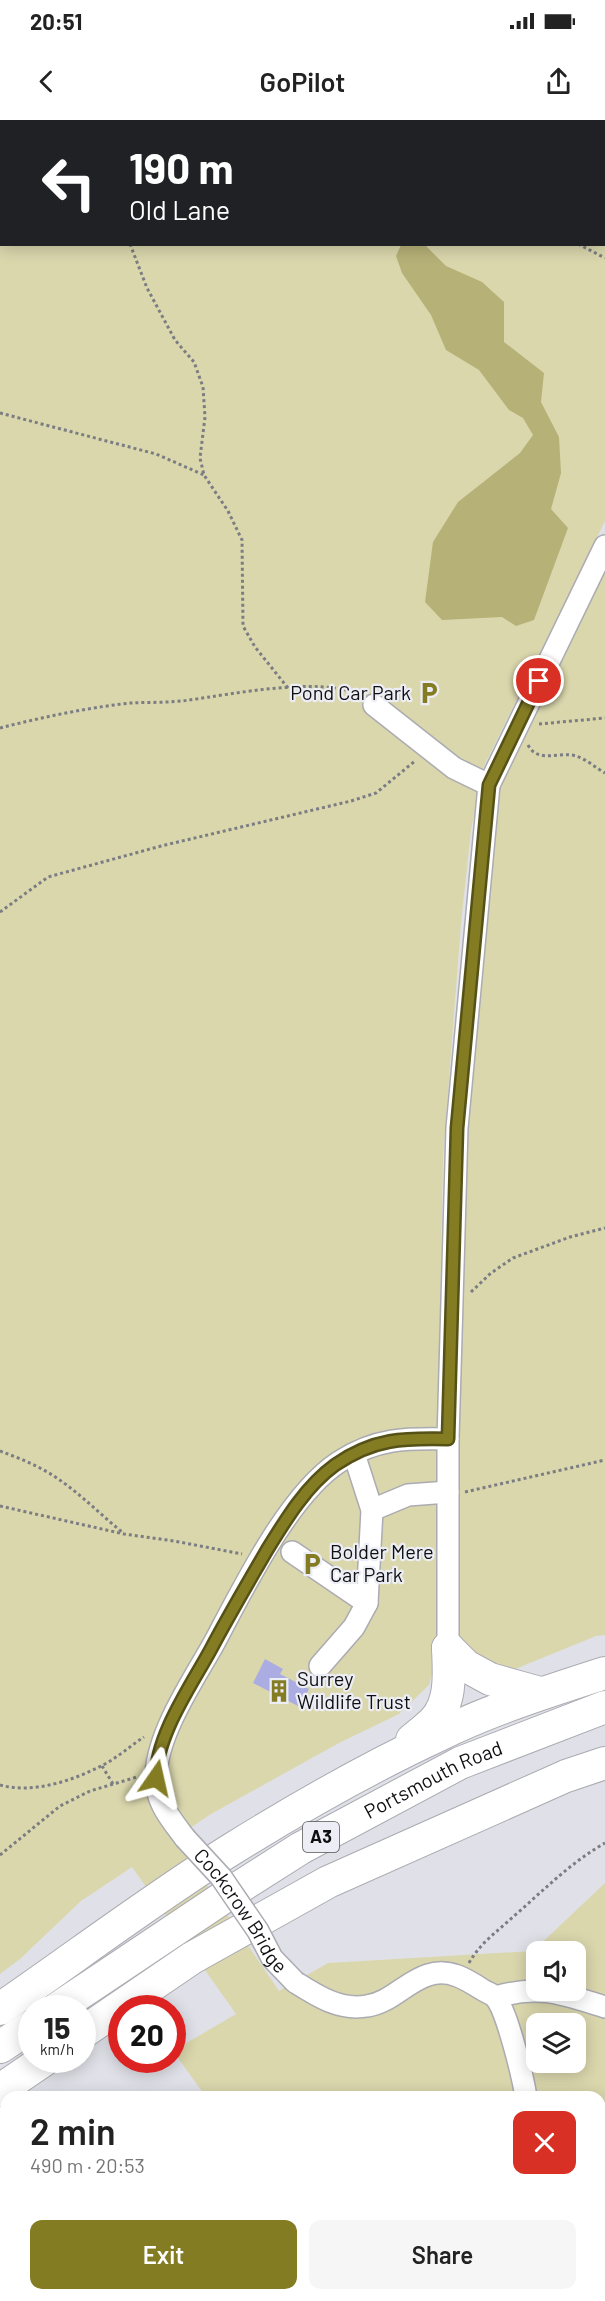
<!DOCTYPE html>
<meta charset="utf-8">
<style>
body{margin:0;font-family:Barlow,sans-serif;background:#f6f6f6;color:#222;height:100vh;display:flex;flex-direction:column;font-size:22px;white-space:nowrap}
*{box-sizing:border-box;margin:0}
p{font-size:20px;color:#767676}
.icon{flex:none;width:33px;height:33px;fill:none;stroke:currentColor;stroke-width:2;stroke-linecap:round;stroke-linejoin:round}
.map{position:relative;flex:1;overflow:hidden}
.panel{position:absolute;left:0px;top:1971px;width:606px;height:210px;display:flex;flex-direction:column;background:#fff;border-radius:18px 18px 0 0;box-shadow:0 3px 15px #0003}
.panel>*{flex:none}
.banner{position:absolute;left:0px;top:0px;width:606px;height:126px;box-shadow:0 3px 15px #0003;background:#202124;color:#fff;overflow:hidden}
.tools{position:absolute;left:526px;top:1821px;display:grid;gap:12px}
.tools a{display:grid;place-items:center;width:60px;height:60px;border-radius:12px;background:#fff;box-shadow:0 3px 15px #0003;font-size:30px}
.speed{position:absolute;left:18px;top:1875px;display:flex;gap:12px;font-size:30px;font-weight:700;text-align:center}
.speed>*{display:grid;place-content:center;width:78px;height:78px;border-radius:50%;background:#fff;box-shadow:0 3px 15px #0003;line-height:1}
.speed small{font-size:15px;font-weight:400}
.speed .limit{border:9px solid #d22;background:#fff;color:#111}
.pin{position:absolute;display:grid;place-items:center;width:51px;height:51px;color:#fff;margin:-26px;border:3px solid #fff;border-radius:50%;box-shadow:0 2px 6px #0007}
.me{position:absolute;width:66px;margin:-33px;rotate:11deg;stroke-linejoin:round;filter:drop-shadow(0 0 4px #0008)}
.turn{display:flex;align-items:center;gap:21px;height:126px;padding:0 30px;font-size:27px}
.turn .icon{width:78px;height:78px;stroke-width:2.5}
.turn b{display:block;font-size:42px;line-height:51px}
.round{display:grid;place-items:center;flex:none;width:63px;height:63px;border-radius:12px;background:#f6f6f6}
.head{display:flex;align-items:center;justify-content:space-between;height:102px;padding:0 30px}
h1{font-size:36px;font-weight:600;line-height:45px}
.button{display:flex;gap:12px;margin-top:auto;padding:12px 30px}
.button a{flex:1;height:69px;border-radius:12px;background:#847c23;color:#fff;font-size:24px;font-weight:600;line-height:69px;text-align:center}
.button a+a{background:#f6f6f6;color:#222}
.status{display:flex;justify-content:space-between;align-items:center;height:42px;padding:0 30px;background:#fff;direction:ltr}
.status svg{height:16px;fill:currentColor}
header{display:flex;justify-content:space-between;align-items:center;height:78px;padding:0 30px;background:#fff;font-size:27px;font-weight:600}
.map>svg:first-child{display:block}
.green{fill:#dad7ad;fill-rule:evenodd}
.water{fill:#b6b177}
.building{fill:#aaace2}
.lines{fill:none;stroke-linecap:round;stroke-linejoin:round}
.minor-casing{stroke:#ababb2;stroke-width:24}
.highway-casing{stroke:#ababb2;stroke-width:34}
.path{stroke:#7c7d82;stroke-width:3;stroke-dasharray:3 3;stroke-linecap:butt}
.minor{stroke:#fff;stroke-width:21}
.highway{stroke:#fff;stroke-width:32}
.minor-bridge-casing{stroke:#ababb2;stroke-width:24;stroke-linecap:butt}
.minor-bridge{stroke:#fff;stroke-width:21}
.route-casing{stroke:#565117;stroke-width:15}
.route{stroke:#847c23;stroke-width:10}
.labels{text-anchor:middle;stroke-width:4.5;stroke-linejoin:round;paint-order:stroke}
.shield{fill:#edeef5;stroke:#525256;stroke-width:1.5}
.shield-label{font-size:18px;font-weight:bold;fill:#0f0f12}
.poi-label{font-size:20px;fill:#0f0f12;stroke:#edeef5;text-anchor:start}
.street-label{font-size:20px;fill:#0f0f12;stroke:#edeef5}
</style>
<div class="status"><b>20:51</b><svg viewBox="0 0 49 12"><path d="M0 12V9h3v3zM5 12V6h3v6zM10 12V3h3v9zM15 12V0h3v12zM26 1h20v11H26zM47 4h2v5h-2z"/></svg></div>
<header><svg class="icon" aria-label="back" viewBox="0 0 24 24"><path d="M15 5l-7 7 7 7"/></svg>GoPilot<svg class="icon" aria-label="share" viewBox="0 0 24 24"><path d="M12 15V3M7 8l5-5 5 5M5 13v7h14v-7"/></svg></header>
<div class="map">
<svg width="605" height="2181" viewBox="0 0 605 2181">
<rect width="100%" height="100%" fill="#e0e1e8"/>
<g class="green">
<path d="M0 0 513 1 2 2V124H604L605 116V401L483 648 471 710 461 803 443 1037 437 1353 439 1528 429 1565 399 1594 339 1623 211 1694 175 1718 279 1871 328 1843 533 1831 605 1763V2181H5L13 2175H600V1977H206L173 1931 236 1894 132 1747 81 1781 20 1839 0 1854ZM537 1832H576V1870H537ZM537 1904H576V1942H537Z"/>
<path d="M605 445V1515L596 1516 508 1552 475 1537 457 1521 458 1292 464 1035 494 697 504 648Z"/>
</g>
<g class="water">
<path d="M401 125H425L446 146 482 162 504 182V222L544 253 541 282 559 317 561 353 551 389 568 408 534 500 516 506 502 497 442 500 425 482 433 422 458 382 520 333 533 315 523 298 509 290 479 250 446 230 431 195 402 153 396 136Z"/>
<path d="M6 2061V2124L0 2127V2066Z"/>
</g>
<path class="building" d="M265 1539 283 1549 280 1554 309 1569 300 1587 253 1563Z"/>
<g class="lines">
<g class="minor-casing">
<g id="minor">
<path d="M527 0 528 2"/>
<path d="M604 97 605 98"/>
<path d="M374 585 454 648 489 665"/>
<path d="M372 1390 408 1375 448 1372"/>
<path d="M292 1432 367 1483"/>
<path d="M448 1528V1319L457 1008 489 665 605 426"/>
<path d="M320 1546 354 1507 367 1483 372 1390 354 1334"/>
<path d="M185 1718C170 1698 154 1680 156 1653 159 1611 192 1562 213 1525 242 1471 288 1375 339 1342 376 1318 406 1318 448 1319"/>
<path d="M295 1862C317 1876 340 1891 367 1886 390 1883 406 1862 428 1855 449 1848 466 1859 483 1870 486 1872 492 1874 495 1877 507 1890 523 1958 526 1977"/>
<path d="M496 1877C539 1864 563 1874 605 1887"/>
</g>
</g>
<g class="highway-casing">
<g id="highway">
<path d="M448 1528 466 1546 490 1559 540 1573"/>
<path d="M412 1620C419 1614 427 1608 434 1601 452 1582 449 1552 448 1528"/>
<path id="s1" d="M58 1888 224 1777 301 1728 460 1643 605 1587"/>
<path d="M0 1889C77 1836 152 1779 232 1729 298 1688 368 1648 439 1615 492 1589 549 1571 605 1553"/>
<path d="M82 1913 192 1838 328 1762 566 1656 605 1643"/>
<path d="M0 1927 32 1906"/>
<path d="M0 1970 44 1940"/>
</g>
</g>
<g class="path">
<path d="M88 0V2"/>
<path d="M391 0 393 2"/>
<path d="M0 33H2"/>
<path d="M130 124 147 168 175 220 194 242 203 267 205 297 200 338 204 355 228 391 242 420 243 506 255 527 288 568"/>
<path d="M578 124 605 138"/>
<path d="M0 293 156 334 204 355"/>
<path d="M539 604 605 598"/>
<path d="M0 608C43 597 86 588 130 583 149 582 170 583 189 580 234 574 319 556 360 575"/>
<path d="M528 625C538 644 560 631 576 636 586 639 596 648 605 653"/>
<path d="M0 792 48 757 161 726 351 681 376 673 415 641"/>
<path d="M471 1172 491 1153 513 1138 570 1117 605 1108"/>
<path d="M0 1331C13 1336 27 1341 40 1348 71 1364 95 1390 122 1412"/>
<path d="M465 1372 605 1340"/>
<path d="M0 1386 124 1414 174 1421 242 1434"/>
<path d="M102 1646 113 1664"/>
<path d="M0 1665C32 1674 72 1661 101 1646 116 1639 130 1626 144 1617"/>
<path d="M0 1735 60 1686 90 1671 137 1657"/>
<path d="M469 1843C480 1823 498 1811 514 1796 544 1770 570 1743 605 1723"/>
<path d="M111 1977H116"/>
<path d="M0 2057 6 2052"/>
<path d="M0 2138 6 2135"/>
<path d="M569 2175 572 2181"/>
<path d="M217 2181 221 2175"/>
<path d="M242 2181 248 2175"/>
</g>
<use href="#minor" class="minor"/>
<use href="#highway" class="highway"/>
<g class="minor-bridge-casing">
<g id="minor-bridge">
<path id="s2" d="M185 1718 221 1757 258 1811 272 1838 295 1862"/>
</g>
</g>
<use href="#minor-bridge" class="minor-bridge"/>
</g>
<g class="lines">
<g class="route-casing">
<path id="route" d="M156 1658C156 1615 191 1566 211 1529 229 1495 248 1463 267 1430 286 1399 306 1366 335 1345 374 1318 404 1318 448 1319L457 1008 489 665 539 561"/>
</g>
<use href="#route" class="route"/>
</g>
<defs>
<g id="parking-bare" transform="scale(1.8)"><path d="M-3.5-5.5H1a3.5 3.5 0 0 1 0 7H-1V5.5H-3.5ZM-1-3.4V-.6H.8a1.4 1.4 0 0 0 0-2.8Z" fill="#847c23" stroke="#edeef5" stroke-width="2.5" paint-order="stroke"/></g>
<g id="building-bare" transform="scale(1.8)"><path d="M-4-6H4V6H1V3H-1V6H-4ZM-2.5-4.3h1.7v1.8h-1.7ZM.8-4.3h1.7v1.8H.8ZM-2.5-1h1.7V.8h-1.7ZM.8-1h1.7V.8H.8Z" fill="#847c23" stroke="#edeef5" stroke-width="2.5" paint-order="stroke"/></g>
</defs>
<g fill-rule="evenodd">
<use href="#parking-bare" x="429" y="573"/>
<use href="#parking-bare" x="312" y="1444"/>
<use href="#building-bare" x="279" y="1571"/>
</g>
<g class="labels">
<rect class="shield" x="303" y="1702" width="36" height="30" rx="4.5"/>
<g class="shield-label">
<text x="321" y="1723">A3</text>
</g>
<g class="poi-label">
<text x="411" y="580" text-anchor="end">Pond Car Park</text>
<text x="330" y="1439">Bolder Mere<tspan x="330" dy="23">Car Park</tspan></text>
<text x="297" y="1566">Surrey<tspan x="297" dy="23">Wildlife Trust</tspan></text>
</g>
<g class="street-label">
<text dy="7" stroke="none"><textPath href="#s1" startOffset="440">Portsmouth Road</textPath></text>
<text dy="7" stroke="none"><textPath href="#s2" startOffset="92">Cockcrow Bridge</textPath></text>
</g>
</g>
</svg>
<div class="tools">
<a><svg class="icon" aria-label="sound" viewBox="0 0 24 24"><path d="M4 9h4l5-4v14l-5-4H4zM17 9q2 3 0 6"/></svg></a>
<a><svg class="icon" aria-label="layers" viewBox="0 0 24 24"><path d="M12 4l9 5-9 5-9-5zM3 14l9 5 9-5"/></svg></a>
</div>
<div class="speed"><div>15<small>km/h</small></div><div class="limit">20</div></div>
<div class="pin" style="left:539px;top:561px;background:#d93025"><svg class="icon" aria-label="arrive" viewBox="0 0 24 24"><path d="M6 21V4h12l-3 4 3 4H6"/></svg></div>
<svg class="me" style="left:156px;top:1658px" viewBox="-20 -20 40 40"><path d="M0-17L14 15 0 8-14 15z" fill="#847c23" stroke="#fff" stroke-width="4"/></svg>
<div class="banner">
<div class="turn"><svg class="icon" aria-label="left" viewBox="0 0 24 24"><path d="M17 20v-9H6M10 6l-5 5 5 5"/></svg><div><b>190 m</b>Old Lane</div></div>
</div>
<section class="panel">
<div class="head"><div><h1>2 min</h1><p>490 m · 20:53</p></div><a class="round" style="background:#d93025;color:#fff"><svg class="icon" aria-label="close" viewBox="0 0 24 24"><path d="M6 6l12 12M18 6L6 18"/></svg></a></div>
<div class="button"><a>Exit</a><a>Share</a></div>
</section>
</div>
